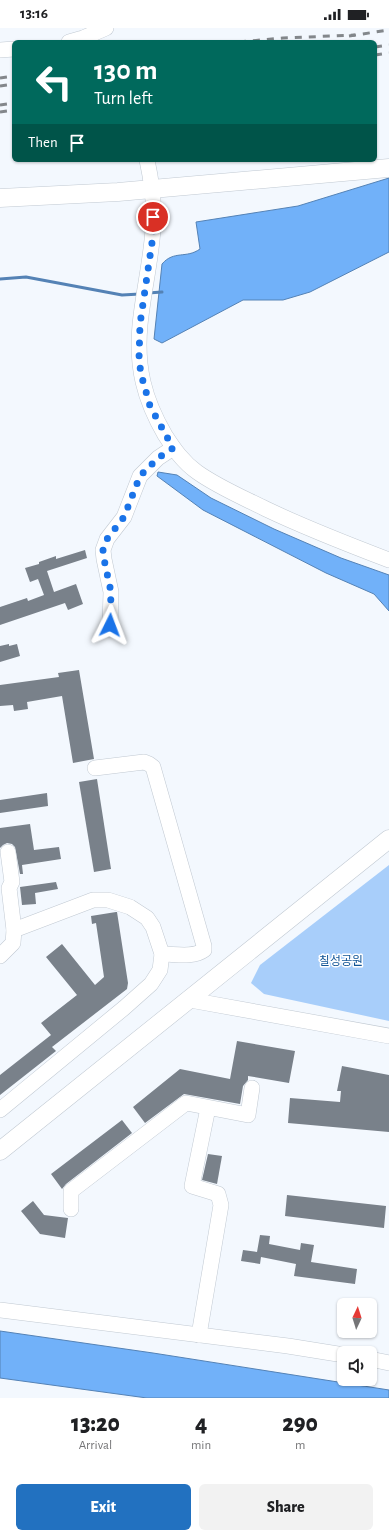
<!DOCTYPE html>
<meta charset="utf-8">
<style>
body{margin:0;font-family:"Alegreya Sans","Noto Sans KR",sans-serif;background:#f2f2f2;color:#202124;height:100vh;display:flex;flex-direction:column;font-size:15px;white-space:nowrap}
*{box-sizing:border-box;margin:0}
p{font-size:13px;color:#757577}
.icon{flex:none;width:22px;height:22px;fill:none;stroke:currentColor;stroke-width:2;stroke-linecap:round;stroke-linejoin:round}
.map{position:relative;height:1370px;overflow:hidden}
.panel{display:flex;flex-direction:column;background:#fff;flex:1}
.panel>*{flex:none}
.hud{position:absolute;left:12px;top:12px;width:365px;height:122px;border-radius:6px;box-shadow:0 1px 3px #0004;background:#00695c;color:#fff;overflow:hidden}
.needle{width:26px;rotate:4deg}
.controls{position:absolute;left:337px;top:1270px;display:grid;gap:8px}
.controls a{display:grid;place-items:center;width:40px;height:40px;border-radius:6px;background:#fff;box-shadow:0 1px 3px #0004;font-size:20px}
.pin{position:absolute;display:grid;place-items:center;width:34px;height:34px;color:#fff;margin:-17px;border:2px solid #fff;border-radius:50%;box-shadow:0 1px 4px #0007}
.me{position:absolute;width:44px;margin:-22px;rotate:3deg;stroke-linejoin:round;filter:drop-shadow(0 0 3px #0008)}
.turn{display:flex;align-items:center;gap:14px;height:84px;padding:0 16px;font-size:18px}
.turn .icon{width:52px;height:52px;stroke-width:2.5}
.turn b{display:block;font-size:28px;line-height:34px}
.then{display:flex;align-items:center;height:38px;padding:0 16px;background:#0003;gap:8px;font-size:15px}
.eta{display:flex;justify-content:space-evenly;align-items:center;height:68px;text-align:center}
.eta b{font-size:24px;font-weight:800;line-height:28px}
.button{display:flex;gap:8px;margin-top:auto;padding:8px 16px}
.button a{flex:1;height:46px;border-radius:6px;background:#2271c0;color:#fff;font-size:16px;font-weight:800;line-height:46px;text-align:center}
.button a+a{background:#f2f2f2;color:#202124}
.status{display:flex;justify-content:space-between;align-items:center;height:28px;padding:0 20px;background:#fff;direction:ltr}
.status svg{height:11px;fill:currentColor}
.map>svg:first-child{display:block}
.green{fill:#a8cefa}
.water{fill:#71b1f9;stroke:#5482b5}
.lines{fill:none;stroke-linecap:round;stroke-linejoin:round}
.stream{stroke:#5482b5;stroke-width:3}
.building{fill:#79818a}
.minor-casing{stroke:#c1c9d2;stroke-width:16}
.major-casing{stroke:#c1c9d2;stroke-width:19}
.minor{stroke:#fff;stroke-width:15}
.major{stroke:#fff;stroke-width:18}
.rail{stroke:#83878b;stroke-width:3;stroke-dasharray:7 7;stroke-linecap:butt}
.route{stroke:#1a73e8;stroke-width:7;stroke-dasharray:0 12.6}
.labels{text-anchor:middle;stroke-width:3;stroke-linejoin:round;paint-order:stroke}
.park-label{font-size:12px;fill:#125596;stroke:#fff}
</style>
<div class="status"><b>13:16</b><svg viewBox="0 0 49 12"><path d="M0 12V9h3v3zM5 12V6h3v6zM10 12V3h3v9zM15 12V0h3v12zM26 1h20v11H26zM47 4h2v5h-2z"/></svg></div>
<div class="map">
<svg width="389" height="1370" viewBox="0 0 389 1370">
<rect width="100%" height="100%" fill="#f3f8fe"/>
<path class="green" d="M389 837V993L264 966 251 955 260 937Z"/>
<g class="water">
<path d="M389 150V224L310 264 283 272H243L162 315 154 311 162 236C174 222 186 231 200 221L196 194 298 178Z"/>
<path d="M158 444 177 447 211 470 274 501 341 530 389 547V583L374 566 326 545 203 482 157 448Z"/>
<path d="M0 1303 153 1325 389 1362V1370H147L0 1350Z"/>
</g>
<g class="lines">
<g class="stream">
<path d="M0 251 26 249 122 267 140 266"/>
<path d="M148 265 162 264"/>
</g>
</g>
<g class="building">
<path d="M85 522 87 530 47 543 54 564 76 556 83 576 68 582 65 575 0 597V579L27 570 28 573 44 567 38 551 30 554 25 540 39 536V534L56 528V531Z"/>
<path d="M9 616V618L17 616 20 628 0 634V618Z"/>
<path d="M79 642 94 731 73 735 62 668 27 674 28 681 14 683 13 677 0 678V657L59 649 58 645Z"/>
<path d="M97 751 111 841 94 844 79 754Z"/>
<path d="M47 765 48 778 0 785V772Z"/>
<path d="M30 796 34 822 59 819 61 831 22 837 23 846H20L15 819 12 816 7 815 3 817 0 820V800Z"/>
<path d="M56 854 58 861 35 865 36 876 22 877 20 859Z"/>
<path d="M116 884H117L128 955 127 961 52 1019 56 1023 0 1067V1047L51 1007 41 995 77 967 46 929 62 916 95 957 104 949 96 895 92 896 91 888Z"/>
<path d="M237 1013 295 1023 289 1055 248 1048V1052L243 1058 240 1076 184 1066 145 1095 133 1079 180 1041 230 1051Z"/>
<path d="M342 1038 389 1047V1104L288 1095 290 1070 340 1074 341 1063H337Z"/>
<path d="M122 1092 132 1105 66 1156 62 1161 51 1146Z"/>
<path d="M208 1126 222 1128 217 1156 202 1152Z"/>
<path d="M287 1167 386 1178 384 1200 285 1188Z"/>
<path d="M33 1173 44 1187 68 1190 65 1210 40 1206 21 1183Z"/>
<path d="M260 1207 270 1208 269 1216 300 1222 301 1215 314 1217 311 1234 357 1241 355 1256 294 1248 296 1236 261 1229 260 1236 241 1233 243 1222 257 1224Z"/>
</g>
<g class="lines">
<g class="minor-casing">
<g id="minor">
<path d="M69 14 83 10 106 0"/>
<path d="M0 22 14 21"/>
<path d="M147 132C152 155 155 178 153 201 151 233 143 265 140 297 136 339 144 371 165 407 174 421 183 434 197 444 218 459 242 469 266 481 306 500 347 516 389 532"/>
<path d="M110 597 111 564 104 531 103 522 107 511 124 489 140 448 158 430 173 420"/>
<path d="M95 740 144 734 149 736 153 739 204 918V922C193 930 175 926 162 926"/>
<path d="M0 928 13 915 14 902 9 860 12 854 8 824"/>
<path d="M190 972 389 1008"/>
<path d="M0 1082 124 980 151 956 160 942 162 926 153 899 147 890 130 879 108 872H93L14 902"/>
<path d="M71 1181V1163L186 1075 248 1087 252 1060"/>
<path d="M0 1282 288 1318 344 1327"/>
<path d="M199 1307 221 1177 218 1166 192 1158 208 1080"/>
<path d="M370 1331 389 1335"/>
</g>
</g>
<g class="major-casing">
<g id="major">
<path d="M0 170 118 164 389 140"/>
<path d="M0 1123 389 811"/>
</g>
</g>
<use href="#minor" class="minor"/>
<use href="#major" class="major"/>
<g class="rail">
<path d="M349 8 389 2"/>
<path d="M239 14 283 10 355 7"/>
<path d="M375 19 389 17"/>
<path d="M375 27 389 25"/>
<path d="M0 50 14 48"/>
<path d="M0 58 14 56"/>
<path d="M0 77 14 75"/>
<path d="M0 84 14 82"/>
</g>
</g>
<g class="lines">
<path class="route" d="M110 597 111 564 104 531 103 522 107 511 124 489 140 448 158 430 173 420 150 378 141 346 139 331 140 296 154 201 153 189"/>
</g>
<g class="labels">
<g class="park-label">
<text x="341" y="937">칠성공원</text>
</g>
</g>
</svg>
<div class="controls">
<a><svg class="needle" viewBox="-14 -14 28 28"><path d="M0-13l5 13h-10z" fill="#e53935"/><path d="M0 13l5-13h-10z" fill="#757577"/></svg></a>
<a><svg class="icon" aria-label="sound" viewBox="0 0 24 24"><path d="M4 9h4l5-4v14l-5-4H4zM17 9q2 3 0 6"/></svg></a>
</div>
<div class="pin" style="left:153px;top:189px;background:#d93025"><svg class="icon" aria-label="arrive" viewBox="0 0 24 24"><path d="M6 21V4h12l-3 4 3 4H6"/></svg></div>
<svg class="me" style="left:110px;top:597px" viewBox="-20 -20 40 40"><path d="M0-17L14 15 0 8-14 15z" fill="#1a73e8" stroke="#fff" stroke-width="4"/></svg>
<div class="hud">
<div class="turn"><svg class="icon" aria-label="left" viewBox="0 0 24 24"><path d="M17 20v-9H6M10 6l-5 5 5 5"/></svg><div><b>130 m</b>Turn left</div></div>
<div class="then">Then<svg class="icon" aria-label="arrive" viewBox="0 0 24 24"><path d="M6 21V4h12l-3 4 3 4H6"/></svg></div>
</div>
</div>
<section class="panel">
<div class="eta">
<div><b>13:20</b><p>Arrival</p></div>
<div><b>4</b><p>min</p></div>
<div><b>290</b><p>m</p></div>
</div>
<div class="button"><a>Exit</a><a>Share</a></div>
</section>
